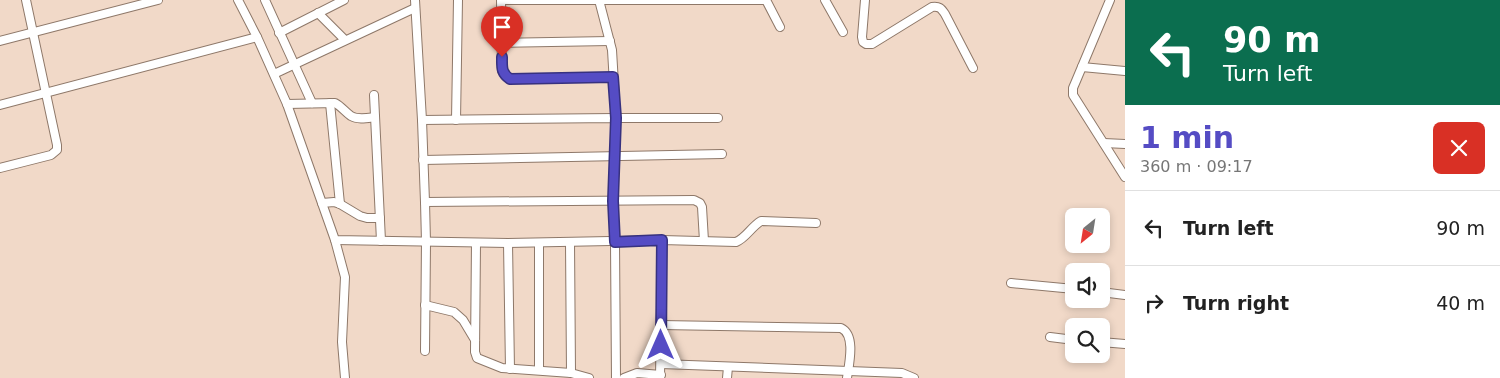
<!DOCTYPE html>
<meta charset="utf-8">
<style>
body{margin:0;font-family:"DejaVu Sans",sans-serif;background:#f6f6f6;color:#222;height:100vh;display:flex;flex-direction:column;font-size:19px;white-space:nowrap}
*{box-sizing:border-box;margin:0}
p{font-size:16px;color:#767676}
.icon{flex:none;width:28px;height:28px;fill:none;stroke:currentColor;stroke-width:2;stroke-linecap:round;stroke-linejoin:round}
.map{position:relative;flex:1;overflow:hidden}
.side{display:flex;flex-direction:column;background:#fff;width:375px}
.side>*{flex:none}
.top-card{background:#0b6e4f;color:#fff;overflow:hidden}
.needle{width:32px;rotate:210deg}
.controls{position:absolute;left:1065px;top:208px;display:grid;gap:10px}
.controls a{display:grid;place-items:center;width:45px;height:45px;border-radius:8px;background:#fff;box-shadow:0 2px 8px #0003;font-size:25px}
.pin{position:absolute;display:grid;place-items:center;width:42px;height:42px;color:#fff;margin:-51px -21px;border-radius:50% 50% 50% 0;rotate:-45deg;box-shadow:0 0 5px #0007}
.pin .icon{rotate:45deg}
.me{position:absolute;width:55px;margin:-28px;rotate:0deg;stroke-linejoin:round;filter:drop-shadow(0 0 4px #0008)}
.turn{display:flex;align-items:center;gap:18px;height:105px;padding:0 15px;font-size:22px}
.turn .icon{width:65px;height:65px;stroke-width:2.5}
.turn b{display:block;font-size:35px;line-height:42px}
.round{display:grid;place-items:center;flex:none;width:52px;height:52px;border-radius:8px;background:#f6f6f6}
.headline{display:flex;align-items:center;justify-content:space-between;height:85px;padding:0 15px}
h1{font-size:30px;font-weight:800;line-height:38px;color:#554cc4}
ul{padding:0;list-style:none}
li{display:flex;align-items:center;gap:15px;height:75px;padding:0 15px;border-top:1px solid #e0e0e0}
li div{flex:1}
li b{display:block;font-size:19px}
li em{font-style:normal}
main{display:flex;flex:1;min-height:0}
.map>svg:first-child{display:block}
.lines{fill:none;stroke-linecap:round;stroke-linejoin:round}
.minor-casing{stroke:#8e7869;stroke-width:10}
.minor{stroke:#fff;stroke-width:8}
.route-casing{stroke:#37317f;stroke-width:12}
.route{stroke:#554cc4;stroke-width:9}
</style>
<main>
<div class="map">
<svg width="1125" height="378" viewBox="0 0 1125 378">
<rect width="100%" height="100%" fill="#f1d9c8"/>
<g class="lines">
<g class="minor-casing">
<g id="minor">
<path d="M238 0 257 37 287 104 335 240 508 243 662 240 736 242C746 238 751 227 761 221L816 223"/>
<path d="M265 0 312 103"/>
<path d="M415 0 422 120 425 202"/>
<path d="M599 0 612 50 616 118H718"/>
<path d="M766 0 780 27"/>
<path d="M825 0 843 32"/>
<path d="M865 0 862 37 863 42 866 44H872L932 7C939 6 941 8 945 14L973 68"/>
<path d="M1110 0 1076 81 1073 88V95L1125 177"/>
<path d="M318 13 345 40"/>
<path d="M279 33 344 0"/>
<path d="M0 41 158 0"/>
<path d="M501 43 610 41"/>
<path d="M1082 67 1125 71"/>
<path d="M274 74 415 8"/>
<path d="M613 77 516 79C509 79 506 77 502 71L501 0H766"/>
<path d="M374 95 381 241"/>
<path d="M330 103 340 204"/>
<path d="M287 104 335 103C341 106 345 112 351 116 358 120 367 118 375 117"/>
<path d="M0 105 257 37"/>
<path d="M422 120 616 118 613 201 615 242 616 378"/>
<path d="M456 120 458 0"/>
<path d="M1104 143 1125 144"/>
<path d="M423 160 722 154"/>
<path d="M0 168 51 155 57 150V145L26 0"/>
<path d="M322 203 334 202 340 204 360 216 367 218H380"/>
<path d="M335 240 345 277 342 342 345 378"/>
<path d="M570 242 571 373"/>
<path d="M476 243 475 352 477 358 502 368 571 373 589 378"/>
<path d="M508 243 510 369"/>
<path d="M1011 283 1074 289"/>
<path d="M1101 292 1125 295"/>
<path d="M425 305 454 312 463 320 475 340"/>
<path d="M661 325 841 328C856 335 849 364 847 378"/>
<path d="M1050 337 1074 340"/>
<path d="M1101 342 1125 344"/>
<path d="M425 351 426 242 425 202 694 200 700 203 702 207 704 241"/>
<path d="M661 364 902 373 914 378"/>
<path d="M539 370V243"/>
<path d="M624 378 637 373 661 375"/>
<path d="M660 378 662 240"/>
<path d="M727 378 728 367"/>
</g>
</g>
<use href="#minor" class="minor"/>
</g>
<g class="lines">
<g class="route-casing">
<path id="route" d="M502 57C502 67 501 73 510 79L613 77 616 118 613 201 615 242 662 240 661 345"/>
</g>
<use href="#route" class="route"/>
</g>
</svg>
<div class="controls">
<a><svg class="needle" viewBox="-14 -14 28 28"><path d="M0-13l5 13h-10z" fill="#e53935"/><path d="M0 13l5-13h-10z" fill="#767676"/></svg></a>
<a><svg class="icon" aria-label="sound" viewBox="0 0 24 24"><path d="M4 9h4l5-4v14l-5-4H4zM17 9q2 3 0 6"/></svg></a>
<a><svg class="icon" aria-label="search" viewBox="0 0 24 24"><circle cx="10" cy="10" r="6"/><path d="M15 15l6 6"/></svg></a>
</div>
<div class="pin" style="left:502px;top:57px;background:#d93025"><svg class="icon" aria-label="arrive" viewBox="0 0 24 24"><path d="M6 21V4h12l-3 4 3 4H6"/></svg></div>
<svg class="me" style="left:661px;top:345px" viewBox="-20 -20 40 40"><path d="M0-17L14 15 0 8-14 15z" fill="#554cc4" stroke="#fff" stroke-width="4"/></svg>
</div>
<section class="side">
<div class="top-card">
<div class="turn"><svg class="icon" aria-label="left" viewBox="0 0 24 24"><path d="M17 20v-9H6M10 6l-5 5 5 5"/></svg><div><b>90 m</b>Turn left</div></div>
</div>
<div class="headline"><div><h1>1 min</h1><p>360 m · 09:17</p></div><a class="round" style="background:#d93025;color:#fff"><svg class="icon" aria-label="close" viewBox="0 0 24 24"><path d="M6 6l12 12M18 6L6 18"/></svg></a></div>
<ul>
<li><svg class="icon" aria-label="left" viewBox="0 0 24 24"><path d="M17 20v-9H6M10 6l-5 5 5 5"/></svg><div><b>Turn left</b></div><em>90 m</em></li>
<li><svg class="icon" aria-label="right" viewBox="0 0 24 24"><path d="M7 20v-9h11M14 6l5 5-5 5"/></svg><div><b>Turn right</b></div><em>40 m</em></li>
</ul>
</section>
</main>
